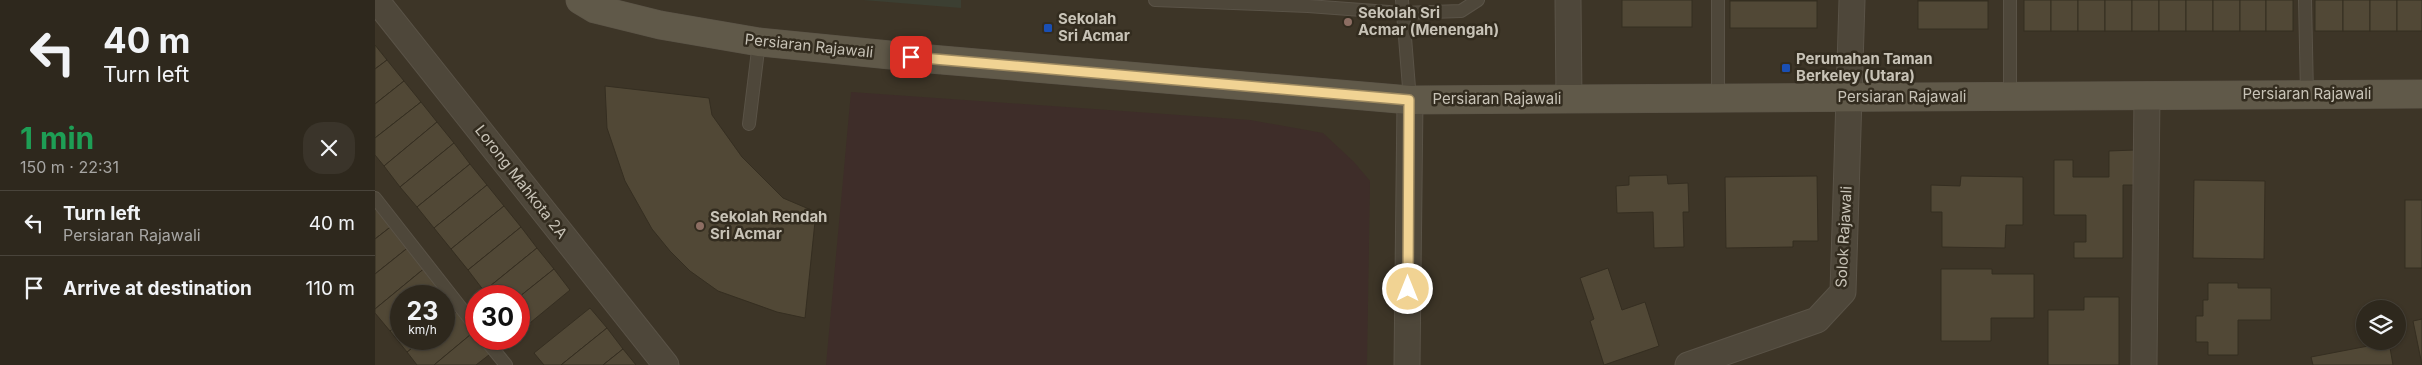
<!DOCTYPE html>
<meta charset="utf-8">
<style>
body{margin:0;font-family:Inter,sans-serif;background:#3a342a;color:#f1f3f6;height:100vh;display:flex;flex-direction:column;font-size:19px;white-space:nowrap}
*{box-sizing:border-box;margin:0}
p{font-size:16px;color:#a7a6a4}
.icon{flex:none;width:28px;height:28px;fill:none;stroke:currentColor;stroke-width:2;stroke-linecap:round;stroke-linejoin:round}
.map{position:relative;flex:1;overflow:hidden}
.drawer{display:flex;flex-direction:column;background:#2e281d;width:375px}
.drawer>*{flex:none}
.hud{background:#2e281d;color:#f1f3f6;overflow:hidden}
.tools{position:absolute;left:1981px;top:300px;display:grid;gap:10px}
.tools a{display:grid;place-items:center;width:50px;height:50px;border-radius:50%;background:#2e281d;box-shadow:0 1px 4px #0004,0 0 0 1px #49443b;font-size:25px}
.speed{position:absolute;left:15px;top:285px;display:flex;gap:10px;font-size:25px;font-weight:700;text-align:center}
.speed>*{display:grid;place-content:center;width:65px;height:65px;border-radius:50%;background:#2e281d;box-shadow:0 1px 4px #0004,0 0 0 1px #49443b;line-height:1}
.speed small{font-size:12px;font-weight:400}
.speed .limit{border:8px solid #d22;background:#fff;color:#111}
.pin{position:absolute;display:grid;place-items:center;width:42px;height:42px;color:#fff;margin:-21px;border-radius:10px;box-shadow:0 2px 8px #0006}
.me{position:absolute;width:55px;margin:-28px;rotate:0deg;stroke-linejoin:round;filter:drop-shadow(0 0 4px #0008)}
.turn{display:flex;align-items:center;gap:18px;height:105px;padding:0 20px;font-size:22px}
.turn .icon{width:65px;height:65px;stroke-width:2.5}
.turn b{display:block;font-size:35px;line-height:42px}
.round{display:grid;place-items:center;flex:none;width:52px;height:52px;border-radius:20px;background:#3a342a}
.head{display:flex;align-items:center;justify-content:space-between;height:85px;padding:0 20px}
h1{font-size:30px;font-weight:700;line-height:38px;color:#1e9e55}
ul{padding:0;list-style:none}
li{display:flex;align-items:center;gap:15px;height:65px;padding:0 20px;border-top:1px solid #49443b}
li div{flex:1}
li b{display:block;font-size:19px}
li em{font-style:normal}
main{display:flex;flex:1;min-height:0}
.map>svg:first-child{display:block}
.medical{fill:#3c3f32}
.green{fill:#3e2d29}
.building{fill:#514836;stroke:#352e21}
.lines{fill:none;stroke-linecap:round;stroke-linejoin:round}
.lane-casing{stroke:#5a5347;stroke-width:14}
.street-casing{stroke:#5a5347;stroke-width:27}
.secondary-casing{stroke:#5a5347;stroke-width:29}
.lane{stroke:#4e473a;stroke-width:12}
.street{stroke:#4e473a;stroke-width:25}
.secondary{stroke:#605949;stroke-width:28}
.route-casing{stroke:#9d8960;stroke-width:12}
.route{stroke:#f1d393;stroke-width:9}
.education-dot{fill:#8d6e63;stroke:#332c1f;stroke-width:2}
.transit-dot{fill:#1a4fb4;stroke:#332c1f;stroke-width:2}
.labels{text-anchor:middle;stroke-width:5;stroke-linejoin:round;paint-order:stroke}
.poi-label{font-size:15px;font-weight:bold;fill:#c8c3b7;stroke:#332c1f;text-anchor:start}
.street-label{font-size:15px;fill:#c8c3b7;stroke:#332c1f}
</style>
<main>
<section class="drawer">
<div class="hud">
<div class="turn"><svg class="icon" aria-label="left" viewBox="0 0 24 24"><path d="M17 20v-9H6M10 6l-5 5 5 5"/></svg><div><b>40 m</b>Turn left</div></div>
</div>
<div class="head"><div><h1>1 min</h1><p>150 m · 22:31</p></div><a class="round"><svg class="icon" aria-label="close" viewBox="0 0 24 24"><path d="M6 6l12 12M18 6L6 18"/></svg></a></div>
<ul>
<li><svg class="icon" aria-label="left" viewBox="0 0 24 24"><path d="M17 20v-9H6M10 6l-5 5 5 5"/></svg><div><b>Turn left</b><p>Persiaran Rajawali</p></div><em>40 m</em></li>
<li><svg class="icon" aria-label="arrive" viewBox="0 0 24 24"><path d="M6 21V4h12l-3 4 3 4H6"/></svg><div><b>Arrive at destination</b></div><em>110 m</em></li>
</ul>
</section>
<div class="map">
<svg width="2047" height="365" viewBox="0 0 2047 365">
<rect width="100%" height="100%" fill="#3d3527"/>
<path class="medical" d="M488 0H586V8Z"/>
<path class="green" d="M476 92 875 120 948 133 979 162 995 181 992 365H451Z"/>
<g class="building">
<rect x="1247" y="0" width="70" height="27"/>
<rect x="1355" y="0" width="87" height="1"/>
<rect x="1543" y="0" width="70" height="1"/>
<rect x="1649" y="0" width="27" height="31"/>
<rect x="1676" y="0" width="27" height="31"/>
<rect x="1703" y="0" width="27" height="31"/>
<rect x="1730" y="0" width="27" height="31"/>
<rect x="1757" y="0" width="27" height="31"/>
<rect x="1784" y="0" width="27" height="31"/>
<rect x="1811" y="0" width="27" height="31"/>
<rect x="1838" y="0" width="27" height="31"/>
<rect x="1865" y="0" width="26" height="31"/>
<rect x="1891" y="0" width="27" height="31"/>
<rect x="1940" y="0" width="28" height="31"/>
<rect x="1968" y="0" width="27" height="31"/>
<rect x="1995" y="0" width="27" height="31"/>
<rect x="2022" y="0" width="25" height="31"/>
<rect x="1355" y="1" width="87" height="27"/>
<rect x="1543" y="1" width="70" height="28"/>
<path d="M0 45 12 60 0 69Z"/>
<path d="M12 60 29 81 0 104V69Z"/>
<path d="M29 81 46 102 0 138V104Z"/>
<path d="M230 86 334 98 337 115 367 157 408 198 441 212 430 318 402 312 343 291 315 271 295 251 277 229 250 181 232 128Z"/>
<path d="M46 102 62 122 9 166 0 155V138Z"/>
<path d="M62 122 79 143 25 187 9 166Z"/>
<path d="M79 143 95 164 42 207 25 187Z"/>
<path d="M1760 150 1761 185H1748V258H1699V242H1711V215H1679V160H1698V177H1734V151Z"/>
<path d="M95 164 112 185 59 228 42 207Z"/>
<path d="M1292 175 1293 184 1313 183 1314 212H1308L1309 247 1279 248 1278 212 1242 213 1241 186 1254 185V176Z"/>
<path d="M1442 176 1443 241H1418V247L1351 248 1350 177Z"/>
<path d="M1586 176 1648 177V225H1631L1630 248 1567 247V212H1556V185L1585 186Z"/>
<path d="M1819 180 1890 181 1889 259 1818 258Z"/>
<path d="M112 185 129 206 76 249 59 228Z"/>
<rect x="2030" y="200" width="17" height="68"/>
<path d="M0 205 18 225 0 239Z"/>
<path d="M129 206 146 227 93 270 76 249Z"/>
<path d="M18 225 35 246 0 274V239Z"/>
<path d="M146 227 162 248 109 291 93 270Z"/>
<path d="M35 246 51 267 0 309V274Z"/>
<path d="M162 248 179 269 144 297 113 296 109 291Z"/>
<path d="M51 267 68 288 58 296H26V322L15 331 0 313V309Z"/>
<path d="M1233 268 1247 310 1270 302 1284 346 1229 365 1215 321 1219 319 1205 278Z"/>
<path d="M179 269 195 290 144 332V297Z"/>
<path d="M1566 269H1617V274H1659V318H1616V341H1566Z"/>
<path d="M1833 283H1863V288H1896V320H1863V355H1833V342H1821V316H1828V300H1833Z"/>
<path d="M68 288 85 309 69 322V296H58Z"/>
<path d="M1709 297H1744V365H1673V310H1709Z"/>
<path d="M215 308 232 328 186 365H169L159 353Z"/>
<path d="M85 309 101 330 59 365H42L32 352 48 339H69V322Z"/>
<path d="M2047 319V365L2038 321Z"/>
<path d="M26 322V339H48L32 352 15 331Z"/>
<path d="M232 328 248 349 228 365H186Z"/>
<path d="M101 330V339H109L119 351 101 365H59Z"/>
<path d="M2014 342 2018 365H1938L1936 357Z"/>
<path d="M248 349 261 365H228Z"/>
</g>
<g class="lines">
<g class="lane-casing">
<g id="lane">
<path d="M780 0 933 6 1027 13 1086 11 1103 0"/>
<path d="M1027 0 1035 100"/>
<path d="M1343 0V98"/>
<path d="M1635 0V96"/>
<path d="M1930 0 1932 94"/>
<path d="M374 124 384 42"/>
<path d="M0 198 101 327"/>
<path d="M110 339 131 365"/>
</g>
</g>
<g class="street-casing">
<g id="street">
<path d="M1 0 291 365"/>
<path d="M1193 0 1194 99"/>
<path d="M1769 364 1772 95"/>
<path d="M1032 365 1035 100"/>
<path d="M1313 365 1442 320 1468 292 1477 0"/>
</g>
</g>
<g class="secondary-casing">
<path id="secondary" d="M205 0 220 9 285 25 384 42 555 59 1035 100 2047 94"/>
</g>
<use href="#lane" class="lane"/>
<use href="#street" class="street"/>
<use href="#secondary" class="secondary"/>
</g>
<g class="lines">
<g class="route-casing">
<path id="route" d="M536 57 1034 100 1033 289"/>
</g>
<use href="#route" class="route"/>
</g>
<g class="education-dot">
<circle cx="973" cy="22" r="5"/>
<circle cx="325" cy="226" r="5"/>
</g>
<g class="transit-dot">
<rect x="668" y="23" width="10" height="10" rx="2.5"/>
<rect x="1406" y="63" width="10" height="10" rx="2.5"/>
</g>
<g class="labels">
<g class="poi-label">
<text x="983" y="18">Sekolah Sri<tspan x="983" dy="17">Acmar (Menengah)</tspan></text>
<text x="683" y="24">Sekolah<tspan x="683" dy="17">Sri Acmar</tspan></text>
<text x="1421" y="64">Perumahan Taman<tspan x="1421" dy="17">Berkeley (Utara)</tspan></text>
<text x="335" y="222">Sekolah Rendah<tspan x="335" dy="17">Sri Acmar</tspan></text>
</g>
<g class="street-label">
<text transform="translate(434 46) rotate(6)" y="5">Persiaran Rajawali</text>
<text x="1932" y="99">Persiaran Rajawali</text>
<text x="1527" y="102">Persiaran Rajawali</text>
<text x="1122" y="104">Persiaran Rajawali</text>
<text transform="translate(146 182) rotate(52)" y="5">Lorong Mahkota 2A</text>
<text transform="translate(1469 237) rotate(-87)" y="5">Solok Rajawali</text>
</g>
</g>
</svg>
<div class="tools">
<a><svg class="icon" aria-label="layers" viewBox="0 0 24 24"><path d="M12 4l9 5-9 5-9-5zM3 14l9 5 9-5"/></svg></a>
</div>
<div class="speed"><div>23<small>km/h</small></div><div class="limit">30</div></div>
<div class="pin" style="left:536px;top:57px;background:#d93025"><svg class="icon" aria-label="arrive" viewBox="0 0 24 24"><path d="M6 21V4h12l-3 4 3 4H6"/></svg></div>
<svg class="me" style="left:1033px;top:289px" viewBox="-20 -20 40 40"><circle r="17" fill="#f1d393" stroke="#fff" stroke-width="3"/><path d="M0-11L8 9 0 5-8 9z" fill="#fff"/></svg>
</div>
</main>
